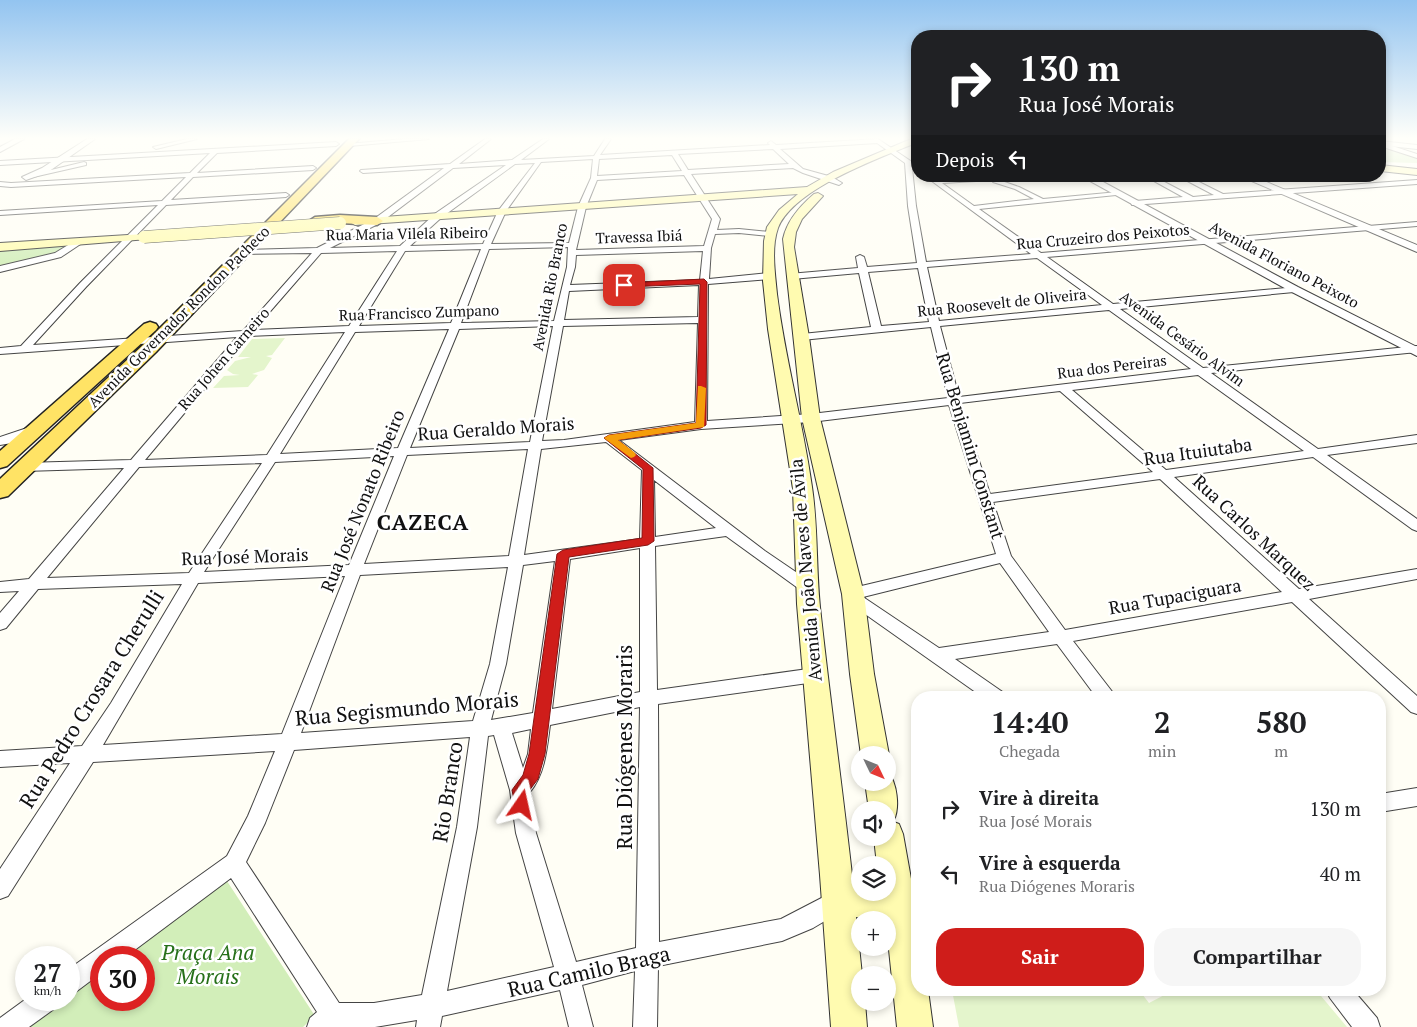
<!DOCTYPE html>
<html lang="pt">
<meta charset="utf-8">
<style>
body{margin:0;font-family:"PT Serif",serif;background:#f6f6f6;color:#202124;height:100vh;display:flex;flex-direction:column;font-size:19px;white-space:nowrap}
*{box-sizing:border-box;margin:0}
p{font-size:16px;color:#757577}
.icon{flex:none;width:28px;height:28px;fill:none;stroke:currentColor;stroke-width:2;stroke-linecap:round;stroke-linejoin:round}
.map{position:relative;flex:1;overflow:hidden}
.drawer{position:absolute;left:911px;top:691px;width:475px;height:305px;display:flex;flex-direction:column;background:#fff;border-radius:20px;box-shadow:0 2px 8px #0003}
.drawer>*{flex:none}
.top-card{position:absolute;left:911px;top:30px;width:475px;height:152px;border-radius:20px;box-shadow:0 2px 8px #0003;background:#202124;color:#fff;overflow:hidden}
.needle{width:32px;rotate:133deg}
.tools{position:absolute;left:851px;top:746px;display:grid;gap:10px}
.tools a{display:grid;place-items:center;width:45px;height:45px;border-radius:50%;background:#fff;box-shadow:0 2px 8px #0003;font-size:25px}
.speed{position:absolute;left:15px;top:946px;display:flex;gap:10px;font-size:25px;font-weight:700;text-align:center}
.speed>*{display:grid;place-content:center;width:65px;height:65px;border-radius:50%;background:#fff;box-shadow:0 2px 8px #0003;line-height:1}
.speed small{font-size:12px;font-weight:400}
.speed .limit{border:8px solid #d22;background:#fff;color:#111}
.pin{position:absolute;display:grid;place-items:center;width:42px;height:42px;color:#fff;margin:-21px;border-radius:10px;box-shadow:0 2px 8px #0006}
.me{position:absolute;width:55px;margin:-28px;rotate:11deg;stroke-linejoin:round;filter:drop-shadow(0 0 4px #0008)}
.turn{display:flex;align-items:center;gap:18px;height:105px;padding:0 25px;font-size:22px}
.turn .icon{width:65px;height:65px;stroke-width:2.5}
.turn b{display:block;font-size:35px;line-height:42px}
.then{display:flex;align-items:center;height:48px;padding:0 25px;background:#0003;gap:10px;font-size:19px}
.eta{display:flex;justify-content:space-evenly;align-items:center;height:85px;text-align:center}
.eta b{font-size:30px;font-weight:600;line-height:35px}
.primary-button{display:flex;gap:10px;margin-top:auto;padding:10px 25px}
.primary-button a{flex:1;height:58px;border-radius:20px;background:#cf1d1a;color:#fff;font-size:20px;font-weight:600;line-height:58px;text-align:center}
.primary-button a+a{background:#f6f6f6;color:#202124}
ul{padding:0;list-style:none}
li{display:flex;align-items:center;gap:15px;height:65px;padding:0 25px}
li div{flex:1}
li b{display:block;font-size:19px}
li em{font-style:normal}
.map>svg:first-child{display:block}
.green{fill:#d2eeb9}
.pitch{fill:#e4f5cc}
.lines{fill:none;stroke-linecap:round;stroke-linejoin:round}
.minor-casing{stroke:#444;stroke-width:2}
.tertiary-casing{stroke:#444;stroke-width:2}
.secondary-casing{stroke:#333;stroke-width:2}
.primary-casing{stroke:#222;stroke-width:3}
.minor{fill:#fff;fill-rule:evenodd}
.tertiary{fill:#fff;fill-rule:evenodd}
.secondary{fill:#fffbb0;fill-rule:evenodd}
.primary{fill:#ffe365;fill-rule:evenodd}
.secondary-bridge-casing{stroke:#333;stroke-width:13;stroke-linecap:butt}
.secondary-bridge{stroke:#fffbb0;stroke-width:12}
.route{fill:#cf1d1a;stroke:#871311}
.slow{fill:#f59e0b}
.labels{text-anchor:middle;stroke-width:5;stroke-linejoin:round;paint-order:stroke}
.far-street-label{font-size:15px;fill:#111;stroke:#fff}
.street-label{font-size:18px;fill:#111;stroke:#fff}
.near-street-label{font-size:21px;fill:#111;stroke:#fff}
.near-park-label{font-size:21px;font-style:italic;fill:#267019;stroke:#fff}
.district-label{font-size:22px;font-weight:bold;letter-spacing:1px;fill:#111;stroke:#fff}
</style>
<div class="map">
<svg width="1417" height="1027" viewBox="0 0 1417 1027">
<rect width="100%" height="100%" fill="#fffef5"/>
<g class="green">
<path d="M1380 146 1417 157V163L1380 162Z"/>
<path d="M72 244 61 253 0 269V249Z"/>
<path d="M225 878 315 1016 303 1027H23L59 1000H69V993L101 969V1000H144V958L117 957Z"/>
</g>
<g class="pitch">
<path d="M285 338 272 355 266 356 272 358 264 370 252 374 258 375 248 387 213 388 224 376 240 375 233 374 227 370 235 361 251 357H238L252 339Z"/>
<path d="M952 990H1139L1149 1003 1174 990H1316L1347 1027H959Z"/>
</g>
<g class="lines">
<g class="minor-casing">
<g id="minor">
<path d="M187 139H197L156 149 153 147Z"/>
<path d="M405 139H429L349 146 346 144Z"/>
<path d="M485 139H491L459 164 512 160 543 139H549L521 160 594 156 605 139H611L600 155 770 145 768 143 771 141 776 145 878 139 918 166 917 168H912L916 206 926 262 1031 254 925 176H933L936 179 1023 176 996 179 1019 187 1043 199 1118 192V194L1116 195 979 209 1041 253 1417 222V226L1047 257 1113 304 1297 287 1298 289 1294 292 1120 309 1203 368 1417 346V352L1211 373 1318 449 1417 435V443L1327 455 1417 519V531L1412 529 1313 457 1174 477 1299 589 1417 569V579L1309 599 1417 696V714L1411 712 1292 602 1073 641 1117 698H1097L1057 644 955 659 1004 693 1007 698H984L848 602 845 598 848 590 853 588 996 554 949 405 811 422 701 429 619 440 765 551 812 583 815 587 812 591 807 592 802 591 726 536 655 546 657 690 815 668 821 670 824 675 821 680 815 682 658 704 659 942 781 919 837 890 845 893 848 901 845 909 813 928 782 941 658 966 657 1027H633L635 971 582 985 593 1027H569L560 990 442 1016 440 1027H416L417 1020 375 1027H307L310 1018 317 1012 231 878 124 958H101V973L77 991 69 995V969L227 856 248 816 275 751 93 762 8 896 0 899V869L70 763 0 767V751L82 746 111 703 182 584 38 589 6 628 0 630V613L19 591 0 592V582L29 579 124 468 24 471 18 467 24 463 131 460 237 337 0 354V348L21 346 80 283 158 205 0 215V211L162 201 186 177 11 187 0 186V182L11 183 190 173 210 153 0 165V161L336 142 339 144 336 146 217 153 197 173 313 166 316 168 313 170 193 177 171 200 286 193 289 195 286 197 166 205 86 287 33 345 243 331 312 253 243 254 239 252 240 250 317 248 374 219 444 168 363 173 360 171 361 170 450 164ZM877 143 905 163 908 206 917 263 867 267 864 257 860 255 856 257 858 268 789 274V278L792 279 859 273 871 327 802 334 797 337 802 340 931 327 948 398 811 414 707 421 708 284 769 279 773 276 769 273 709 279 711 248 715 234 739 233 770 236 774 234 770 232 739 229 717 230 720 219 691 174 793 168 803 173 839 185 842 183 832 177 803 169 780 149ZM773 149 789 164 688 170 678 154ZM672 155 682 171 597 176 599 159ZM593 159 591 178 578 207 569 243 491 244 506 211 541 162ZM535 163 498 211 483 244 410 246 442 217 515 164ZM506 165 436 213 400 246 330 248 380 223 453 168ZM684 175 712 219 704 246 576 250 586 207 597 180ZM993 180V182L1015 189 1034 199 974 206 942 183ZM568 247 567 267 554 321 461 323 489 249ZM481 249 451 323 359 326 405 251ZM397 251 349 326 254 330 321 253ZM703 251 700 280 570 285 575 267 576 255ZM1037 258 1102 305 939 321 927 267ZM918 268 929 322 881 326 868 272ZM699 285 698 317 564 320 569 291ZM1109 310 1191 369 959 397 940 326ZM698 323 695 422 564 440 542 441 563 326ZM553 326 530 442 410 448 459 329ZM449 329 398 448 280 454 355 332ZM345 332 267 455 145 460 249 336ZM1198 375 1304 451 1166 470 1072 390ZM1060 391 1153 472 990 494 960 403ZM606 442 642 470 640 539 524 555 541 449ZM528 449 509 556 364 564 407 455ZM394 456 349 565 204 572 275 462ZM262 463 189 573 47 578 139 467ZM1160 479 1282 592 1065 630 1011 556 993 502ZM654 480 716 528 655 537ZM640 548V692L552 709 570 559ZM555 561 533 713 491 720 506 664 523 565ZM1000 563 1049 632 939 648 863 597ZM508 567 490 664 473 721 301 733 360 575ZM345 576 282 734 103 745 198 583ZM640 707 636 948 576 962 536 833 530 792C545 774 547 748 550 725ZM531 729 528 754 523 768 512 733ZM494 735 510 790 516 833 554 967 447 991 477 827 488 736ZM470 737 457 827 422 995 374 1003H339L246 862 265 823 294 750Z"/>
<path d="M1380 142 1417 154V158L1380 146Z"/>
<path d="M84 162 86 163V165L29 178 26 176Z"/>
<path d="M1145 176H1153L1193 197 1214 195 1178 176H1187L1223 194 1417 180V184L1132 205 1131 203 1135 201 1183 197Z"/>
<path d="M78 239 85 241 61 257 0 272V266L55 253Z"/>
<path d="M33 426 39 430 37 433 12 443 0 445V437Z"/>
<path d="M1417 788V806L1380 812V794Z"/>
<path d="M1326 990H1353L1377 1018 1380 1027H1352L1330 998Z"/>
<path d="M26 999 57 1000 54 1009 29 1027H0V1018Z"/>
</g>
</g>
<g class="tertiary-casing">
<g id="tertiary">
<path d="M15 139H24L0 152V147Z"/>
<path d="M87 139H95L48 172 26 180 22 177 42 168Z"/>
<path d="M1380 141 1417 145V149L1380 145Z"/>
<path d="M1081 176H1092L1298 287 1417 347V356L1290 291Z"/>
<path d="M1240 176H1252L1417 245V252Z"/>
</g>
</g>
<g class="secondary-casing">
<g id="secondary">
<path d="M911 139H918V142C880 158 794 188 778 228 771 248 775 273 777 294 785 359 803 422 812 487 818 527 816 567 820 607 830 700 843 792 853 884L860 885V892H888V865H877L874 838H888V810H869L865 782H888V772C897 783 900 807 894 820L891 821 899 824 903 834 918 918V990H928L933 1027H897L888 940V920H885V918L856 917 862 975H860V1002H865L867 1027H831L820 875 797 604 793 489 768 329 763 281 764 241 767 227 779 210 798 194 355 225 350 222 355 219 807 187 833 172Z"/>
<path d="M1380 165 1417 169V175L1380 171Z"/>
<path d="M818 193 823 196 802 219 796 232 794 247 809 337 820 418 864 594 874 674 889 755 888 758V755H861L850 674 842 594 802 418 783 239C787 220 800 206 814 194Z"/>
<path d="M144 234 150 237 148 239 0 251V243Z"/>
</g>
</g>
<g class="primary-casing">
<g id="primary">
<path d="M349 139H359L156 352 8 496 0 498V479L144 344Z"/>
<path d="M340 215 377 217 383 221 377 225 340 223 315 225 309 221 315 217Z"/>
<path d="M150 322 156 324 158 327 156 330 7 466 0 468V451L144 324Z"/>
</g>
</g>
<use href="#minor" class="minor"/>
<use href="#tertiary" class="tertiary"/>
<use href="#secondary" class="secondary"/>
<use href="#primary" class="primary"/>
<g class="secondary-bridge-casing">
<path id="secondary-bridge" d="M144 237 340 223"/>
</g>
<use href="#secondary-bridge" class="secondary-bridge"/>
</g>
<linearGradient id="sky" x2="0" y2="1"><stop stop-color="#93c4f0"/><stop offset="0.49" stop-color="#fffffa"/><stop offset="1" stop-color="#fffffa" stop-opacity="0"/></linearGradient>
<rect width="1417" height="282" fill="url(#sky)"/>
<path class="route" d="M704 279 707 282 706 425 701 428 618 440 653 468 654 541 648 545 569 557 545 754 538 779 528 792 530 805 528 810 522 812 516 810 512 790 523 775 529 754 557 554 563 550 642 538 643 469 604 438 609 435 696 423 700 284 624 287 621 285 624 283Z"/>
<path class="slow" d="M698 386H701L706 388 704 427 618 440 634 452 636 455 634 457 631 458 604 438 609 435 696 423Z"/>
<g class="labels">
<g class="far-street-label">
<text transform="translate(407 234) rotate(-1)" y="5">Rua Maria Vilela Ribeiro</text>
<text transform="translate(639 237) rotate(-2)" y="5">Travessa Ibiá</text>
<text transform="translate(1103 237) rotate(-5)" y="5">Rua Cruzeiro dos Peixotos</text>
<text transform="translate(1284 265) rotate(28)" y="5">Avenida Floriano Peixoto</text>
<text transform="translate(550 287) rotate(-79)" y="5">Avenida Rio Branco</text>
<text transform="translate(1002 303) rotate(-6)" y="5">Rua Roosevelt de Oliveira</text>
<text transform="translate(419 313) rotate(-2)" y="5">Rua Francisco Zumpano</text>
<text transform="translate(179 317) rotate(-45)" y="5">Avenida Governador Rondon Pacheco</text>
<text transform="translate(1182 339) rotate(36)" y="5">Avenida Cesário Alvim</text>
<text transform="translate(224 359) rotate(-49)" y="5">Rua Johen Carneiro</text>
<text transform="translate(1112 367) rotate(-7)" y="5">Rua dos Pereiras</text>
</g>
<g class="street-label">
<text transform="translate(496 429) rotate(-4)" y="6">Rua Geraldo Morais</text>
<text transform="translate(970 446) rotate(73)" y="6">Rua Benjamim Constant</text>
<text transform="translate(1198 452) rotate(-8)" y="6">Rua Ituiutaba</text>
<text transform="translate(363 501) rotate(-68)" y="6">Rua José Nonato Ribeiro</text>
<text transform="translate(1254 533) rotate(43)" y="6">Rua Carlos Marquez</text>
<text transform="translate(245 557) rotate(-2)" y="6">Rua José Morais</text>
<text transform="translate(806 570) rotate(-95)" y="6">Avenida João Naves de Ávila</text>
<text transform="translate(1175 597) rotate(-10)" y="6">Rua Tupaciguara</text>
</g>
<g class="near-street-label">
<text transform="translate(92 699) rotate(-58)" y="7">Rua Pedro Crosara Cherulli</text>
<text transform="translate(407 709) rotate(-5)" y="7">Rua Segismundo Morais</text>
<text transform="translate(625 747) rotate(-90)" y="7">Rua Diógenes Moraris</text>
<text transform="translate(448 792) rotate(-81)" y="7">Rio Branco</text>
<text transform="translate(589 972) rotate(-13)" y="7">Rua Camilo Braga</text>
</g>
<g class="near-park-label">
<text x="208" y="960">Praça Ana<tspan x="208" dy="24">Morais</tspan></text>
</g>
<g class="district-label">
<text x="423" y="530">CAZECA</text>
</g>
</g>
</svg>
<div class="tools">
<a><svg class="needle" viewBox="-14 -14 28 28"><path d="M0-13l5 13h-10z" fill="#e53935"/><path d="M0 13l5-13h-10z" fill="#757577"/></svg></a>
<a><svg class="icon" aria-label="sound" viewBox="0 0 24 24"><path d="M4 9h4l5-4v14l-5-4H4zM17 9q2 3 0 6"/></svg></a>
<a><svg class="icon" aria-label="layers" viewBox="0 0 24 24"><path d="M12 4l9 5-9 5-9-5zM3 14l9 5 9-5"/></svg></a>
<a>+</a>
<a>−</a>
</div>
<div class="speed"><div>27<small>km/h</small></div><div class="limit">30</div></div>
<div class="pin" style="left:624px;top:285px;background:#d93025"><svg class="icon" aria-label="arrive" viewBox="0 0 24 24"><path d="M6 21V4h12l-3 4 3 4H6"/></svg></div>
<svg class="me" style="left:522px;top:805px" viewBox="-20 -20 40 40"><path d="M0-17L14 15 0 8-14 15z" fill="#cf1d1a" stroke="#fff" stroke-width="4"/></svg>
<div class="top-card">
<div class="turn"><svg class="icon" aria-label="right" viewBox="0 0 24 24"><path d="M7 20v-9h11M14 6l5 5-5 5"/></svg><div><b>130 m</b>Rua José Morais</div></div>
<div class="then">Depois<svg class="icon" aria-label="left" viewBox="0 0 24 24"><path d="M17 20v-9H6M10 6l-5 5 5 5"/></svg></div>
</div>
<section class="drawer">
<div class="eta">
<div><b>14:40</b><p>Chegada</p></div>
<div><b>2</b><p>min</p></div>
<div><b>580</b><p>m</p></div>
</div>
<ul>
<li><svg class="icon" aria-label="right" viewBox="0 0 24 24"><path d="M7 20v-9h11M14 6l5 5-5 5"/></svg><div><b>Vire à direita</b><p>Rua José Morais</p></div><em>130 m</em></li>
<li><svg class="icon" aria-label="left" viewBox="0 0 24 24"><path d="M17 20v-9H6M10 6l-5 5 5 5"/></svg><div><b>Vire à esquerda</b><p>Rua Diógenes Moraris</p></div><em>40 m</em></li>
</ul>
<div class="primary-button"><a>Sair</a><a>Compartilhar</a></div>
</section>
</div>
